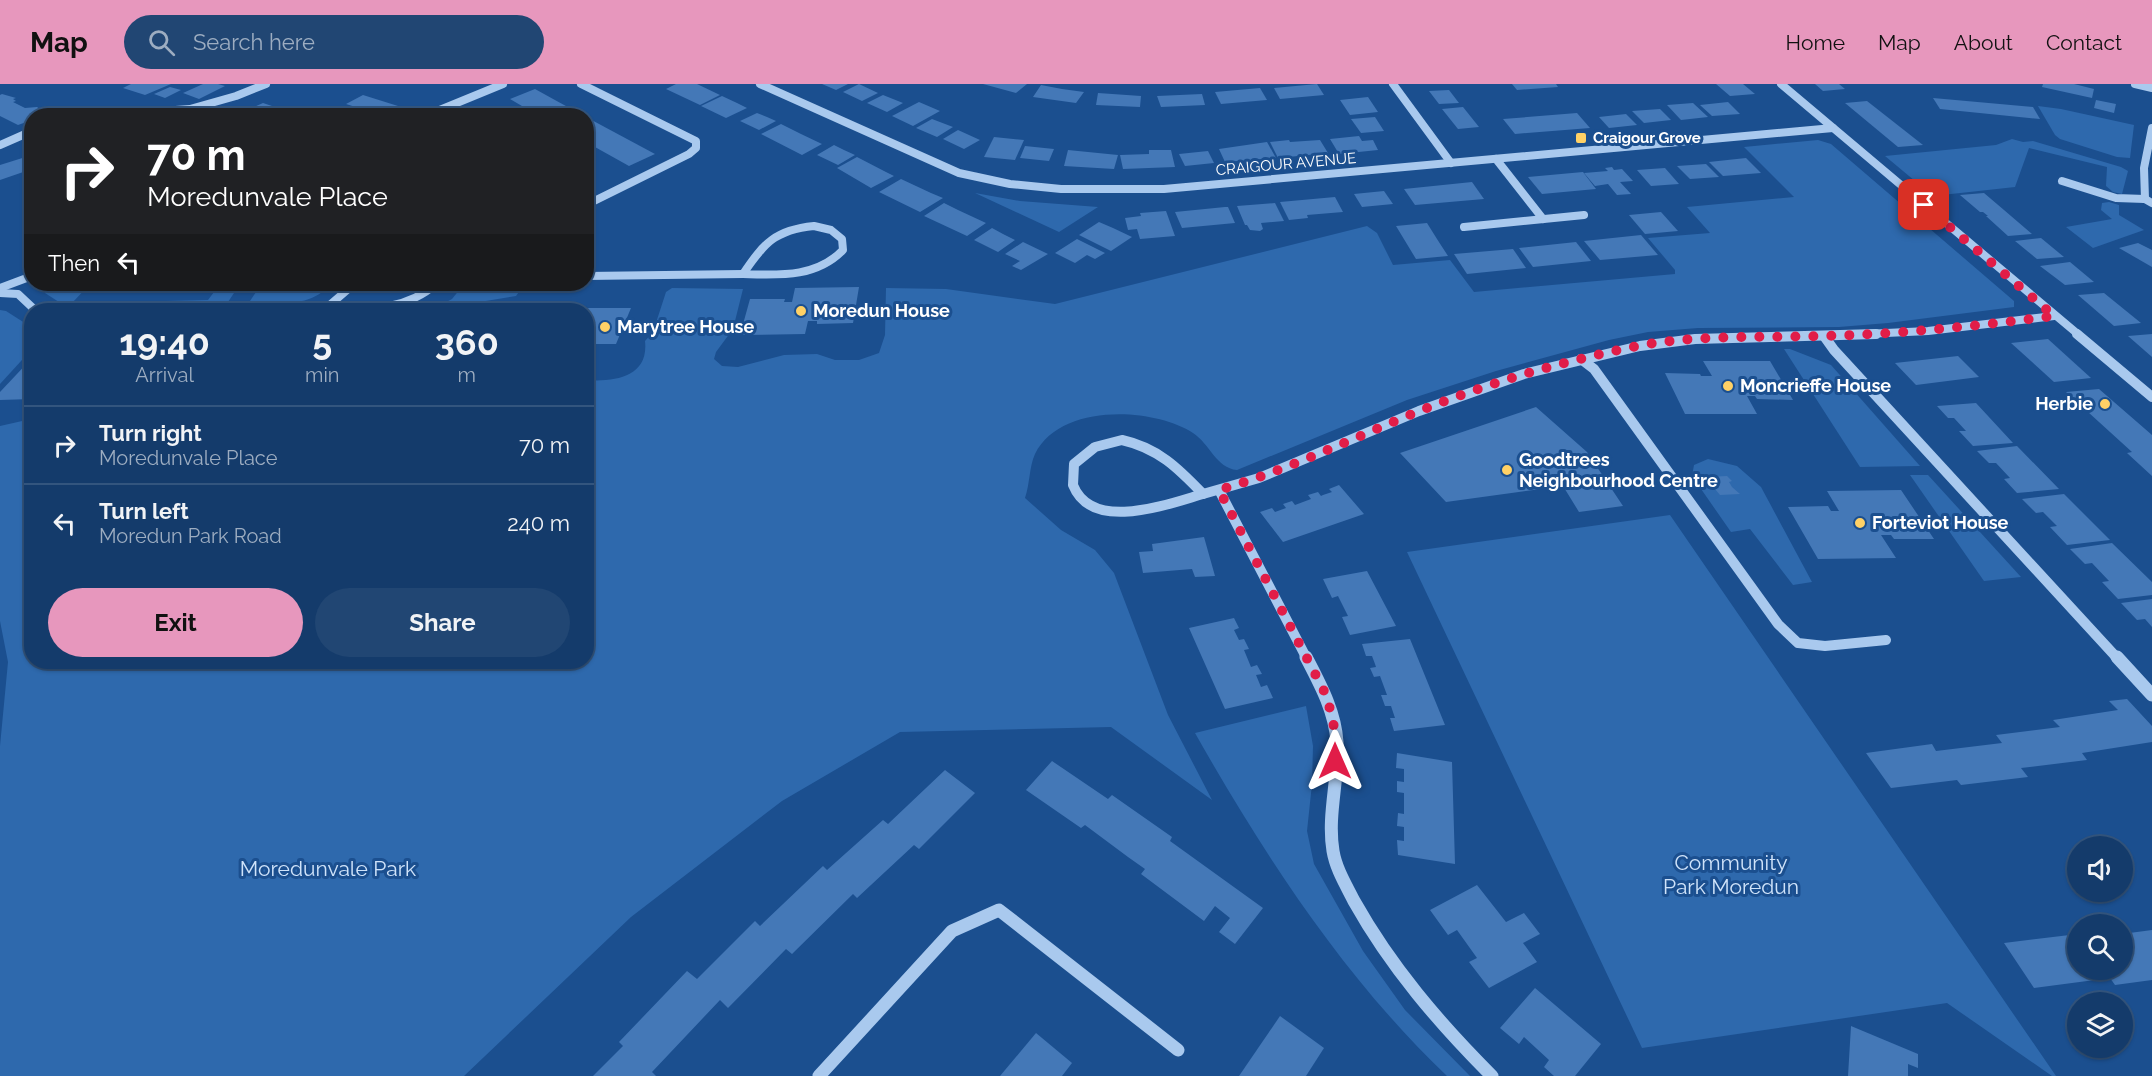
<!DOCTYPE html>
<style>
body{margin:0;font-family:Raleway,sans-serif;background:#214673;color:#f1f3f6;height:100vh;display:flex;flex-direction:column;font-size:22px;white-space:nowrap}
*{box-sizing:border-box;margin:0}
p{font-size:20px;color:#9dadc1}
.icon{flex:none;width:33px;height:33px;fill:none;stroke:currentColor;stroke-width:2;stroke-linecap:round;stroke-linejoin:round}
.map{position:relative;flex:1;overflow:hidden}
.drawer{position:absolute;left:24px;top:219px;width:570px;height:366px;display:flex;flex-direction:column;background:#143b6b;border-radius:24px;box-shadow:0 2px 4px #0004,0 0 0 2px #33557e}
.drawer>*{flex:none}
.top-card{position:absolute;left:24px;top:24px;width:570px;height:183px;border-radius:24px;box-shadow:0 2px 4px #0004,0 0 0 2px #33557e;background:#202124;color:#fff;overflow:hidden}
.tools{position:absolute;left:2067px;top:752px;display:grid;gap:12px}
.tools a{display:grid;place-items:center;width:66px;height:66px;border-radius:50%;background:#143b6b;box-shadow:0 2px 4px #0004,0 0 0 2px #33557e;font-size:30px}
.pin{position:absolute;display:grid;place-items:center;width:51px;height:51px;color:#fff;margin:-26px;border-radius:12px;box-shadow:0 3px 9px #0006}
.me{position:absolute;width:66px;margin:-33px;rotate:0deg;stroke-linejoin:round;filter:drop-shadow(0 0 4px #0008)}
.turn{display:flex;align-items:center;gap:21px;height:126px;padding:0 24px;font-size:27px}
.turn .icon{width:78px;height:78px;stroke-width:2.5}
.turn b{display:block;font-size:42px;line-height:51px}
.then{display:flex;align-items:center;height:57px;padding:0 24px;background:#0003;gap:12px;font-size:22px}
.eta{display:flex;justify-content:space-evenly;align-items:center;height:102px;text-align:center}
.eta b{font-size:36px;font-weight:700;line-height:42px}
.button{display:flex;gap:12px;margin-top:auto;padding:12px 24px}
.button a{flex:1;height:69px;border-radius:36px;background:#e797bd;color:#111;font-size:24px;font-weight:700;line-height:69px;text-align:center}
.button a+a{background:#214673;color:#f1f3f6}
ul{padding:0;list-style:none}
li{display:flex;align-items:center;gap:18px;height:78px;padding:0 24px;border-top:2px solid #33557e}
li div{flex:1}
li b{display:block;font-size:22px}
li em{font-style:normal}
header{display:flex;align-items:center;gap:36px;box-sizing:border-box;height:84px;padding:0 30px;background:#e797bd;color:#111}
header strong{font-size:28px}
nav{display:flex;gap:33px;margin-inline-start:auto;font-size:21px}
.search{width:420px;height:54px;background:#214673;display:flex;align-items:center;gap:15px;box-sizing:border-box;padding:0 21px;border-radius:33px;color:#9dadc1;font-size:22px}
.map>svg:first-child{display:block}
.green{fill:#2e69ad}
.building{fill:#4478b7}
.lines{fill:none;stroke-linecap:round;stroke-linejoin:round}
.minor-far2{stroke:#a9c9ee;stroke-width:8}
.minor-far1{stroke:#a9c9ee;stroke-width:10}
.minor{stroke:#a9c9ee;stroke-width:13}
.route{stroke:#e11d48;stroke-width:10;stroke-dasharray:0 18}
.poi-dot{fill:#ffd166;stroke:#1b4f8f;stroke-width:2}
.labels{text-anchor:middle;stroke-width:6;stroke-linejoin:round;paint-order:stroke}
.far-poi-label{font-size:15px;font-weight:bold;fill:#fff;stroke:#1b4f8f;text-anchor:start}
.far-street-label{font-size:15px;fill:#fff;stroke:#1b4f8f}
.poi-label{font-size:18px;font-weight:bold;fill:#fff;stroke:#1b4f8f;text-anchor:start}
.near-park-label{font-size:21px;fill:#cfe3fa;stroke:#1b4f8f}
</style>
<header>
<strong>Map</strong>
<div class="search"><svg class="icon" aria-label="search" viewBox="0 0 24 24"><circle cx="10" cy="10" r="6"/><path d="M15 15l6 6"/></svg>Search here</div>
<nav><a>Home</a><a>Map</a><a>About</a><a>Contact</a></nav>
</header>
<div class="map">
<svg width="2152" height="992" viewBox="0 0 2152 992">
<rect width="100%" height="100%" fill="#1b4f8f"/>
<g class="green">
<path d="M2038 22 2061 25 2134 41 2130 74 2117 73 2060 55 2055 51Z"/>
<path d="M2012 55 2023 58 2033 57 2121 83 2128 87 2122 110 2113 108 2106 102 2107 83 2029 64 2015 103 1933 112 1885 72 1996 61Z"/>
<path d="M1818 56 1831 60 2014 217V223L1888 239 1839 243 1698 244 1648 248 1609 256 1496 287 1407 316 1237 386C1216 384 1210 360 1193 349 1153 323 1060 319 1035 370 1029 383 1030 400 1025 414L1061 446 1095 466 1114 489 1168 631 1212 716 1111 643 900 648 782 717 631 833 464 992H0V662L8 578 0 537V342L31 335 32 578H586L587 296C615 298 649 293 645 257L653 248 666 208 672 204 743 205 733 245 716 268 714 275 722 282 738 283 784 271 817 270 835 276H859L879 269 885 251 886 204 946 205 1055 220 1367 142 1377 149 1393 181 1450 176 1474 208 1675 190V186L1648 154 1710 149 1687 123 1794 113 1744 63Z"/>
<path d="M975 109 1020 117 1098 123 1059 148Z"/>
<path d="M2109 118 2119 121V131L2144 146 2093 164 2066 143 2112 135 2101 126 2102 119Z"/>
<path d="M49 200H90L72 219 62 220 45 209Z"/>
<path d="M220 200H319L317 202 328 203C307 224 276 219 248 220L256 208 234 209 226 221 121 223 120 221 122 218 208 216Z"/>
<path d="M464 200H512L510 205H521L516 212 431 226 452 215Z"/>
<path d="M0 226 6 227 31 243 32 265 0 300Z"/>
<path d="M1784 265H1790L1831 281 1920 382 1860 383Z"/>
<path d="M1708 375 1737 382 1761 403 1812 498 1793 501 1750 445 1731 448 1692 392 1694 381Z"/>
<path d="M1910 391H1928L2021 493 1984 497Z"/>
<path d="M1670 431 2056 992H2052L1947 919 1642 964 1407 468Z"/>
<path d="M1306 622 1313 662 1312 700 1307 747 1314 780 1363 867 1405 926 1470 992H1447C1345 895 1264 771 1195 649Z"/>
</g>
<g class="building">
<path d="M131 0H171L145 11 123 4Z"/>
<path d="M203 0H218L225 2 199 15 183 9Z"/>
<path d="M676 0H697L720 11 700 21 666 5Z"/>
<path d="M822 0H848L836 6Z"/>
<path d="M859 0 878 9 862 17 843 8Z"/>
<path d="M983 0H1027L1016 9Z"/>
<path d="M1317 0 1324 11 1280 15 1274 4Z"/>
<path d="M1512 0H1556L1558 3 1517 6Z"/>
<path d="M1716 0H1743L1755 10 1730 12Z"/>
<path d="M1815 0H1839L1845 5 1823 7Z"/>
<path d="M2043 0H2074L2094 5 2092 14 2042 3Z"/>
<path d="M1041 1 1062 5 1084 8 1076 19 1033 13Z"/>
<path d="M170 3 181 6 165 14 154 10Z"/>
<path d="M1260 4 1267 16 1221 20 1215 8Z"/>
<path d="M535 5 584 32H539L510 15Z"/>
<path d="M1449 6 1459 19 1439 20 1429 7Z"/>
<path d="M1098 9 1141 12 1140 23 1096 21Z"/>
<path d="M2 10 16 14 13 15 16 17 13 18 25 24 37 23 45 29 32 32V36L18 41 0 32V11Z"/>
<path d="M1202 10 1205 21 1161 23 1157 12Z"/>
<path d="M363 11 398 22 387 30 366 32 358 27 362 25 346 20Z"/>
<path d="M883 11 903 19 887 28 867 19Z"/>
<path d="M722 12 737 19 747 24 726 34 701 22Z"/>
<path d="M1368 13 1378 28 1350 31 1340 16Z"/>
<path d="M1933 14 2033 23 2040 35 1940 25Z"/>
<path d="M2096 16 2116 20 2114 29 2094 24Z"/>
<path d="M1867 17 1923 61 1898 63 1845 19Z"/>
<path d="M919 18 940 27 913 42 892 32Z"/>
<path d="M1728 18 1740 30 1712 32 1700 21Z"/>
<path d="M263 19 281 25 268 32H234Z"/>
<path d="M1693 19 1708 33 1681 36 1667 21Z"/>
<path d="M1463 23 1479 43 1458 45 1442 25Z"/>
<path d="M1660 25 1671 36 1644 39 1632 27Z"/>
<path d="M757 29 767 33 776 37 759 46 740 37Z"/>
<path d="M1577 29 1590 44 1515 50 1503 35Z"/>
<path d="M1626 30 1637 41 1609 44 1599 33Z"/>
<path d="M586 33 655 70 629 82 586 58Z"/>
<path d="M1375 33 1384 47 1361 49 1351 35Z"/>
<path d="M932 35 953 43 937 53 916 44Z"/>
<path d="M781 40 801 50 822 60 802 71 761 50Z"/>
<path d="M958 46 980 56 964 65 943 55Z"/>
<path d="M1359 52 1362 57 1373 56 1378 66 1339 70 1330 55Z"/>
<path d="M994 53 1024 56 1015 76 984 73Z"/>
<path d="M1289 56 1290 58 1320 56 1328 69 1278 74 1270 58Z"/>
<path d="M1267 58 1276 74 1225 78 1219 65Z"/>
<path d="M834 61 844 66 855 71 838 81 817 71Z"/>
<path d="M1025 62 1054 65 1049 77 1020 74Z"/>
<path d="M1068 66 1118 71 1114 85 1064 82Z"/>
<path d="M1149 66H1171L1175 83 1123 85 1120 71 1149 70Z"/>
<path d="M1208 67 1214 79 1185 82 1179 70Z"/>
<path d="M32 71V85L0 96V81Z"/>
<path d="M857 73 884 87 894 92 871 104 837 84Z"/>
<path d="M1746 74 1761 89 1723 92 1709 78Z"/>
<path d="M1706 80 1719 93 1690 95 1677 82Z"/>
<path d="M1612 83 1614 86 1622 85 1633 97 1620 98 1631 110 1617 111 1608 100 1595 102 1584 89 1608 87 1605 84Z"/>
<path d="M1665 84 1679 100 1651 102 1637 86Z"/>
<path d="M1583 88 1596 105 1542 110 1528 93Z"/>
<path d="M901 95 931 109 943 114 920 128 879 108Z"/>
<path d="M1472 98 1484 115 1415 121 1404 105Z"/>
<path d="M1384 107 1393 120 1362 123 1354 110Z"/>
<path d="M1984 109 2004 126 2032 150 2008 152 1986 132H1988L1983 128H1980L1960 111Z"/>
<path d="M1335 113 1343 128 1307 131 1308 134 1289 136 1280 118Z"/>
<path d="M944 119 958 126 986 139 967 152 924 132Z"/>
<path d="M1275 119 1284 137 1261 139 1263 145 1260 147 1250 146 1247 141H1245L1237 122Z"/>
<path d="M1225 123H1228L1235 139 1182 144 1175 128Z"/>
<path d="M1166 127 1175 152 1140 155 1137 145 1128 146 1125 134 1141 132 1140 129Z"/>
<path d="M1661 128 1678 147 1645 150 1629 131Z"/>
<path d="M1099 138 1113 144 1132 153 1111 167 1079 151Z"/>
<path d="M1427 139 1437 155 1448 172 1416 175 1396 142Z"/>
<path d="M992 144 1003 150 1015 156 998 168 974 156Z"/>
<path d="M1641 151 1658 171 1600 176 1584 157Z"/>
<path d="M2041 154 2064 173 2037 175 2015 157Z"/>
<path d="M1077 155 1105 169 1095 175 1087 171 1075 179 1055 169Z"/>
<path d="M1023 158 1048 170 1021 186 1012 182 1020 177 1005 170Z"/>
<path d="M1576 158 1591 177 1533 183 1519 164Z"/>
<path d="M2138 159 2152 166V183L2119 164Z"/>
<path d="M1513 165 1526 184 1467 190 1454 170Z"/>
<path d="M2070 178 2094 198 2065 201 2040 182Z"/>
<path d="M859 203 853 239 817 240V237H808L805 250 740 251 750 215H785L784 218H792L795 204Z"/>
<path d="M2104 209 2141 239 2114 242 2078 211Z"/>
<path d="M564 224H631L616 260H586V226H563Z"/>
<path d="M2152 250V273L2128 252Z"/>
<path d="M2048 255 2091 294 2054 298 2011 259Z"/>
<path d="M1958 272 1979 293 1916 301 1895 279Z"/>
<path d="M32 274V315L0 316V308Z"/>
<path d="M1703 277H1770L1793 316 1757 315 1755 312H1747L1757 330H1685L1665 289 1700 290 1701 292H1712Z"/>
<path d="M2099 305 2152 351V392L2127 369 2132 368 2066 308Z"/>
<path d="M1976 319 2013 359 1973 362 1959 347H1966L1954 334H1948L1937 322Z"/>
<path d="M1536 323 1587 368 1623 422 1579 428 1563 402 1446 418 1400 369Z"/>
<path d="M2017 362 2059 405 2017 409 2004 395 2010 394 1996 379H1989L1977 367Z"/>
<path d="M1727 392 1732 397 1729 398 1732 403 1740 410 1720 411 1715 405 1719 404 1716 399H1712L1708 393Z"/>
<path d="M1339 401 1364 430 1283 458 1260 428 1272 424 1275 428 1286 424 1283 420 1292 417 1295 421 1311 415 1308 411 1318 408 1321 412 1323 411 1332 408 1329 405Z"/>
<path d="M1901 406 1934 455H1894L1891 451H1881L1896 474 1818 475 1788 423 1828 422 1831 427H1839L1827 407Z"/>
<path d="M2064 410 2110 456 2067 461 2050 443 2057 442 2043 428 2036 429 2022 415Z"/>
<path d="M1204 453 1215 492 1195 493 1192 485 1143 489 1139 468 1153 467 1152 460Z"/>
<path d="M2112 459 2152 498V511L2118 515 2102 498 2109 497 2092 479 2085 480 2070 465Z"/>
<path d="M1367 487 1396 542 1350 551 1342 533 1348 532 1338 512 1332 514 1323 495Z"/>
<path d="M2152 515V543L2145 535 2137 536 2121 519Z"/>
<path d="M1234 534 1239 544 1234 546 1239 556 1244 555 1249 565 1244 566 1251 583 1257 581 1262 590 1256 591 1261 603 1267 601 1273 614 1225 625 1189 544Z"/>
<path d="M1410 555 1445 641 1394 647 1390 634H1395L1391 622H1385L1381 611H1387L1380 592 1374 593 1370 584 1376 583 1375 580 1372 572H1366L1362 560Z"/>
<path d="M2127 615 2152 642V658L2082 669 2087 676 2021 684 2028 693 1961 701 1957 696 1891 704 1866 669 1932 660 1936 667 2002 659 1996 651 2060 643 2053 636 2118 626 2109 617Z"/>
<path d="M1397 669 1452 678 1455 780 1398 771 1397 756 1404 757V743L1397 742 1398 729 1404 730V709L1397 708V697L1404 698V685L1396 684Z"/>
<path d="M1052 677 1108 715 1112 711 1172 753 1170 757 1263 824 1235 860 1219 848 1230 834 1215 822 1204 837 1141 790 1145 785 1128 773 1085 741 1081 744 1026 706Z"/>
<path d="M945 686 975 709 919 765 914 761 857 814 853 810 792 870 786 865 728 924 720 916 652 988 656 992H593L623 962 619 958 687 887 697 895 755 837 760 842 823 782 827 786 883 736 888 740Z"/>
<path d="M1477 801 1506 838 1524 829 1540 850 1523 859 1537 878 1489 904 1469 878 1477 874 1457 846 1448 851 1430 826Z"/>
<path d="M2152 846V896L2115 901 2110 894 2034 904 2004 859 2078 850V885H2122V850Z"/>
<path d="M1535 904 1601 960 1575 992H1554L1544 983 1549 976 1524 953 1519 960 1500 944Z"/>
<path d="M1280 932 1324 964 1306 992H1239Z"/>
<path d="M1851 942 1918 970V984L1908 980V992H1848Z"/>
<path d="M1036 949 1072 979 1062 992H1000Z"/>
</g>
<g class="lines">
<g class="minor-far2">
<path d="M581 0 696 57V64L689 70 586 121"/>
<path d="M760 0 959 89 1010 100 1061 105H1164L1833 44"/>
<path d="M1393 0 1451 79"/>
<path d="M1781 0 2079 251"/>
<path d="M2135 0 2152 4"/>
<path d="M89 32 190 25 236 12 266 0"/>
<path d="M425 32 503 0"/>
<path d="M0 61 32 47"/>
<path d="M1496 75 1543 135"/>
<path d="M2062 97 2116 114 2145 115 2152 119"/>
<path d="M2145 115 2144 84 2152 44"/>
<path d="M814 142 831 146 842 155 843 166C816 194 779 191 743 190 764 159 775 146 814 142Z"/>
<path d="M1464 143 1584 131"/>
<path d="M586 192 743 190"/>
<path d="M354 200 324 226C364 225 404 228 436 200"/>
<path d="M0 204 32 192"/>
<path d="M0 209 18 210 35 226"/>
<path d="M298 226H324"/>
<path d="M1844 251 1928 247 2054 232"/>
</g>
<g class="minor-far1">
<path d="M2077 250 2152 313"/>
<path d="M1824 252 1834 266 2118 575"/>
<path d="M1581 275 1594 285 1778 540 1798 559 1825 562 1886 556"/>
<path d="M1122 356C1158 364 1178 384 1203 410 1168 420 1092 449 1073 401L1074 380 1095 363Z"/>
<path d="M1219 406 1307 575"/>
<path d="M1203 410 1259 394 1419 327 1524 290 1640 262 1695 255 1876 250"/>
</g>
<g class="minor">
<path d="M1306 573C1320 600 1335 627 1337 658 1339 695 1327 731 1333 767 1336 785 1346 801 1354 817 1391 883 1439 939 1492 992"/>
<path d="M2117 573 2152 611"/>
<path d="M819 992 952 847 999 826 1178 966"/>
</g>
</g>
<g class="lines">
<path class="route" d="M1335 677C1337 652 1333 631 1324 607L1219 406C1288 386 1351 355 1417 328 1488 299 1563 277 1638 262 1699 250 1762 254 1824 252 1901 250 1978 242 2054 232L1924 121"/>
</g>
<g class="poi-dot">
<rect x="1575" y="48" width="12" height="12" rx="3"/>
<circle cx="801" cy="227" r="6"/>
<circle cx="605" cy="243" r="6"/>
<circle cx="1728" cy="302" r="6"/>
<circle cx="2105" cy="320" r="6"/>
<circle cx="1507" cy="386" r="6"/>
<circle cx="1860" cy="439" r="6"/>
</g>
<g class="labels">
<g class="far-poi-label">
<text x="1593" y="59">Craigour Grove</text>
</g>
<g class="far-street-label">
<text transform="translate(1286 80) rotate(-5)" y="5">CRAIGOUR AVENUE</text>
</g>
<g class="poi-label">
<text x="813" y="233">Moredun House</text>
<text x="617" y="249">Marytree House</text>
<text x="1740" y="308">Moncrieffe House</text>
<text x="2093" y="326" text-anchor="end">Herbie</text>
<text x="1519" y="382">Goodtrees<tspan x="1519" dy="21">Neighbourhood Centre</tspan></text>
<text x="1872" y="445">Forteviot House</text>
</g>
<g class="near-park-label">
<text x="1731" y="786">Community<tspan x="1731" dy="24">Park Moredun</tspan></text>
<text x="328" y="792">Moredunvale Park</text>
</g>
</g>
</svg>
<div class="tools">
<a><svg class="icon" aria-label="sound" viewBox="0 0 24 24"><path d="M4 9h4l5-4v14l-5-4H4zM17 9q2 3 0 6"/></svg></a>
<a><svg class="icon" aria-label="search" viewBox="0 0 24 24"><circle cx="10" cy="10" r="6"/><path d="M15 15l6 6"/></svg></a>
<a><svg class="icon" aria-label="layers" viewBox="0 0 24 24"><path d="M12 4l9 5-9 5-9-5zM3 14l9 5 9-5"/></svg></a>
</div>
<div class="pin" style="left:1924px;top:121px;background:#d93025"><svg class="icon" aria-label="arrive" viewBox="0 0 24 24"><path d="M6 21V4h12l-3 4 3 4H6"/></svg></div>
<svg class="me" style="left:1335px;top:677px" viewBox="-20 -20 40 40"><path d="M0-17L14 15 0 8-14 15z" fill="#e11d48" stroke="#fff" stroke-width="4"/></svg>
<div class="top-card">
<div class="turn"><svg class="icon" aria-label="right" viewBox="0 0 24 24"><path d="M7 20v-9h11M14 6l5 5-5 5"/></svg><div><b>70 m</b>Moredunvale Place</div></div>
<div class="then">Then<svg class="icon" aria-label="left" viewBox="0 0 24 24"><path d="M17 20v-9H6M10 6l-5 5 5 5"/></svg></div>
</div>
<section class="drawer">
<div class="eta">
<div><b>19:40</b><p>Arrival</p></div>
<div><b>5</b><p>min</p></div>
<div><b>360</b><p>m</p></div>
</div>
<ul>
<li><svg class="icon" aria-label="right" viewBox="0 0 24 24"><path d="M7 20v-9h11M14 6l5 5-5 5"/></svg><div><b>Turn right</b><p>Moredunvale Place</p></div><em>70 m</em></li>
<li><svg class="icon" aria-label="left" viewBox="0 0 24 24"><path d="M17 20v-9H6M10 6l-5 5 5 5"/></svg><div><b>Turn left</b><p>Moredun Park Road</p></div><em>240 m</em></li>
</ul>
<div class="button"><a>Exit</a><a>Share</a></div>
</section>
</div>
